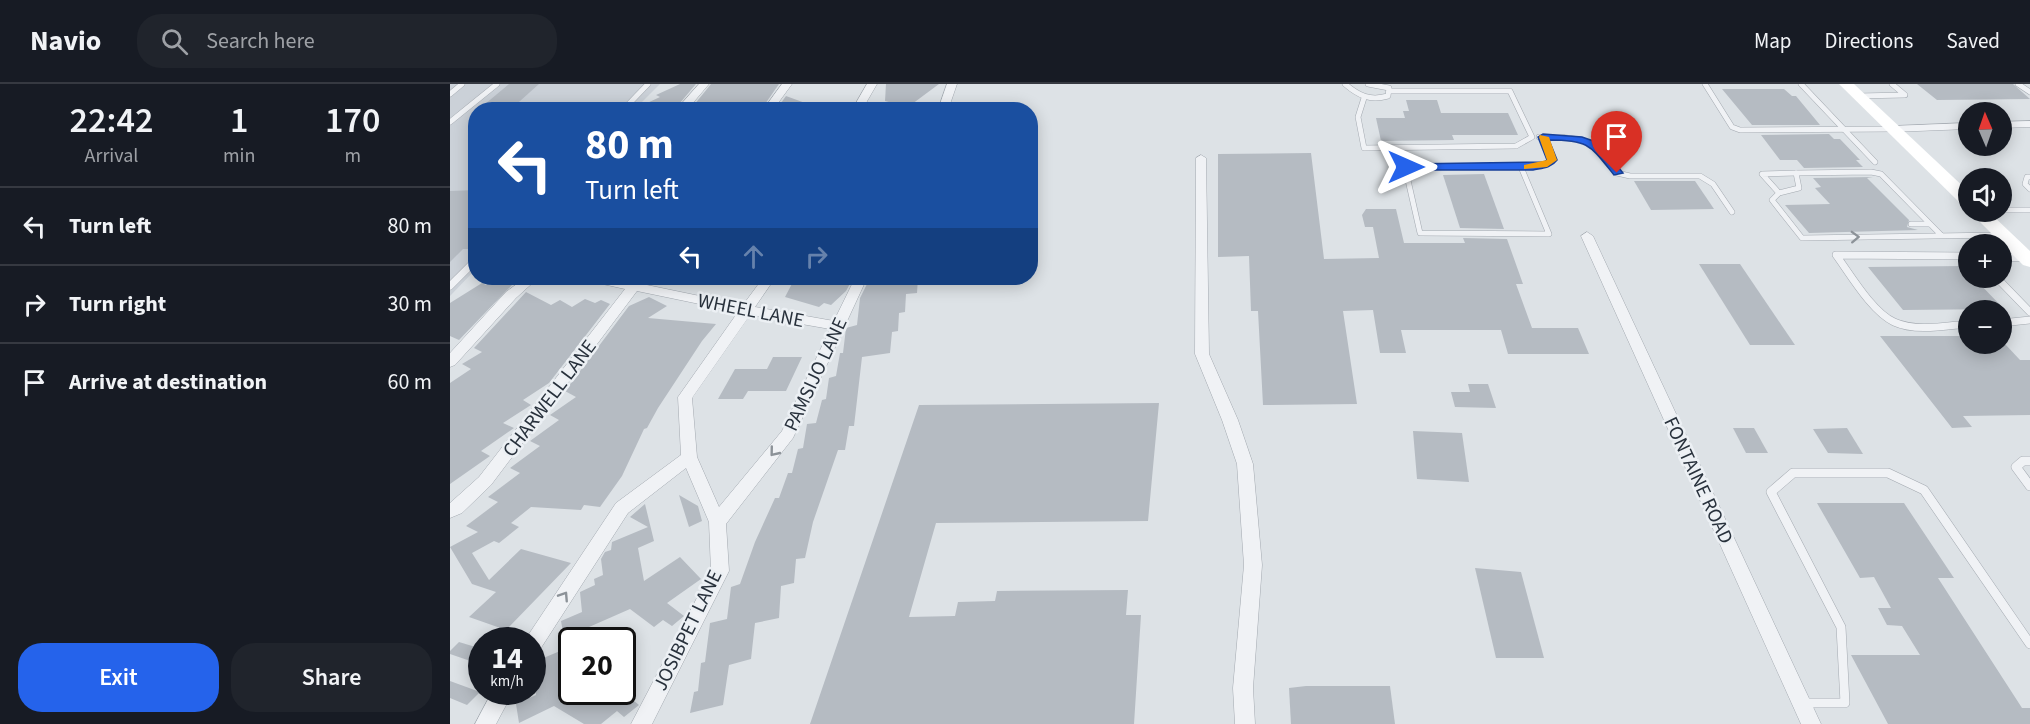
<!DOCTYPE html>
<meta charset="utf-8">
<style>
body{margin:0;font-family:"Source Sans 3",sans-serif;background:#20242c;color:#f1f3f6;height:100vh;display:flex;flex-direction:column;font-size:22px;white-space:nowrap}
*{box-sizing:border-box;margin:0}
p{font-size:20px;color:#9ea1a6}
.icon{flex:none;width:33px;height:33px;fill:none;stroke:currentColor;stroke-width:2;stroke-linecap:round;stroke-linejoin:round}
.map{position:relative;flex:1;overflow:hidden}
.drawer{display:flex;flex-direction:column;background:#171b24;width:450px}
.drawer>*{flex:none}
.guide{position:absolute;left:18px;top:18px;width:570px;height:183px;border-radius:24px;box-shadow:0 3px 15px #0003;background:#1a4fa0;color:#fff;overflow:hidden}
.needle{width:39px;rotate:358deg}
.fabs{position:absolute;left:1508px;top:18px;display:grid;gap:12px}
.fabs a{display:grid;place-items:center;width:54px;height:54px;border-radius:50%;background:#171b24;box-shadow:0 3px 15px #0003;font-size:30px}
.speed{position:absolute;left:18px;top:543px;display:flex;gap:12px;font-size:30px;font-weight:700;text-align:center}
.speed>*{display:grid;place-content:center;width:78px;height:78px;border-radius:50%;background:#171b24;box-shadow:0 3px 15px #0003;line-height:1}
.speed small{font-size:15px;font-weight:400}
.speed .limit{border:3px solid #111;border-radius:9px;background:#fff;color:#111}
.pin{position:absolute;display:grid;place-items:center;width:51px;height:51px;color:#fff;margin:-62px -26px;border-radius:50% 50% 50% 0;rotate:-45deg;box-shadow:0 0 6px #0007}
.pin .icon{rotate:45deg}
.me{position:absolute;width:66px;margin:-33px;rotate:90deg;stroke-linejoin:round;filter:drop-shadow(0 0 4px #0008)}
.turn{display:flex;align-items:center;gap:21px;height:126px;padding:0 18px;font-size:27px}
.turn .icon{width:78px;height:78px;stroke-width:2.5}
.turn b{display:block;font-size:42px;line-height:51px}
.lanes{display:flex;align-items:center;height:57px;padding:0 18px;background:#0003;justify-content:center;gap:30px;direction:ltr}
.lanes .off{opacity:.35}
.eta{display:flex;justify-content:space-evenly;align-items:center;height:102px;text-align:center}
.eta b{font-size:36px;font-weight:600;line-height:42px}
.primary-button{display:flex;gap:12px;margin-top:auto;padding:12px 18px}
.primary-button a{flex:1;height:69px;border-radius:24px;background:#2563eb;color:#fff;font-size:24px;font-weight:600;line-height:69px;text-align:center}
.primary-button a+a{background:#20242c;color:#f1f3f6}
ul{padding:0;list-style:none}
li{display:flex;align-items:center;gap:18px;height:78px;padding:0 18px;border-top:2px solid #363941}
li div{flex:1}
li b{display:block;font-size:22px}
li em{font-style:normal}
header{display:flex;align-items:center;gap:36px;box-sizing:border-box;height:84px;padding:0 30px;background:#171b24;border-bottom:2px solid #363941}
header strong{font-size:28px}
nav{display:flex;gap:33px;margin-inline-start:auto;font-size:21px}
.search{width:420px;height:54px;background:#20242c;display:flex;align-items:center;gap:15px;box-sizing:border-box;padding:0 21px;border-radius:24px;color:#9ea1a6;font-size:22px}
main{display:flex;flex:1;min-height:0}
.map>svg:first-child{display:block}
.built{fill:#cbd1d8}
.building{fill:#b5bbc2}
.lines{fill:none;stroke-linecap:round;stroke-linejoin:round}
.service-far2-casing{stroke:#a3a9b0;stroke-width:6}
.service-far1-casing{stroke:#a3a9b0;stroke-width:8}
.service-casing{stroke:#a3a9b0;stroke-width:10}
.minor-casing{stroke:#a3a9b0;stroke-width:1}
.service-far2{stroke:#f0f2f5;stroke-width:5}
.service-far1{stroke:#f0f2f5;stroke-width:7}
.service{stroke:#f0f2f5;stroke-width:9}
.minor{fill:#f0f2f5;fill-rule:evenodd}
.secondary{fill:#fff;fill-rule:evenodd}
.oneway{stroke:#8c9298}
.route{fill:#2563eb;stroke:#184099;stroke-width:1.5}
.slow{fill:#f59e0b}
.labels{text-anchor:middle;stroke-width:5;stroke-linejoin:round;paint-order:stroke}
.street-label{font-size:20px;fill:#28313c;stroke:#ecf0f4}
</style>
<header>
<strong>Navio</strong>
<div class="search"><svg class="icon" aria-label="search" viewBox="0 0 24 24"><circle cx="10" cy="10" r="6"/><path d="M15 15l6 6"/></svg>Search here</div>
<nav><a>Map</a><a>Directions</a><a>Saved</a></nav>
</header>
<main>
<section class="drawer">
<div class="eta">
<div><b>22:42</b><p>Arrival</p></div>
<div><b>1</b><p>min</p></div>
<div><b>170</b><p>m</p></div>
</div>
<ul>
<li><svg class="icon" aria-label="left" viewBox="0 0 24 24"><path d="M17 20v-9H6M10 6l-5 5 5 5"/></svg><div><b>Turn left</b></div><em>80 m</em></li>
<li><svg class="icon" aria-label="right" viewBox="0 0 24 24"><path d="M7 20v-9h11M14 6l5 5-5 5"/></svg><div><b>Turn right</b></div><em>30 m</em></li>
<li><svg class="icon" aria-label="arrive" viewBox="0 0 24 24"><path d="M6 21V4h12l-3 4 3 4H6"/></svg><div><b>Arrive at destination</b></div><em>60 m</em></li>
</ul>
<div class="primary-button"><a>Exit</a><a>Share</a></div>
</section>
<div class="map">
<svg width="1580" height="640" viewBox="0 0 1580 640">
<rect width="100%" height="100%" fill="#dde2e6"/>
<path class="built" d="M0 0H210L185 25 26 26 25 186 0 212Z"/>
<g class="building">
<path d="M59 0H89L60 26H28Z"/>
<path d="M230 0H246L224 26H182L210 13 206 11Z"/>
<path d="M261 0H329L311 26H240Z"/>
<path d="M436 0H489L458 23 435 17Z"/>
<path d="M1467 0H1563L1580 15 1487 16Z"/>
<path d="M1272 5H1334L1342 12H1346L1370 41H1302Z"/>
<path d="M336 12 369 24V26H326Z"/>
<path d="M956 16H987L991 29H1058L1068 51H1002L1004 56 931 57 926 34H955L953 27H959Z"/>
<path d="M1379 50 1384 55H1390L1410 76H1406L1413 83 1354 84 1347 76H1330L1311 51Z"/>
<path d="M861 69 874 175 929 174 923 143H915L912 131 916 125H946L954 159H1015L1013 154 1057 155 1073 200H1066L1082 244H1128L1139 270H1058L1051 246H951L956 269H930L923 226 893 227 907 320 813 321 808 227H801L799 172 768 173V70Z"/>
<path d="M1034 90 1054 145 1010 144 993 91Z"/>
<path d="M1423 93 1417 94 1459 136 1457 143 1468 146 1359 149 1335 121 1380 120 1365 104 1371 103 1363 94Z"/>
<path d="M1184 97H1245L1264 125 1201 126Z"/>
<path d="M26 106V165H13L0 178V107Z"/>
<path d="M1249 180H1290L1345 261H1300Z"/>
<path d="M1513 182 1518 187V194H1524L1554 225 1453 226 1418 183Z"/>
<path d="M48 194 62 201 9 256 0 252V219L32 199 36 201Z"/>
<path d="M345 194H393L402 196 396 207 381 221 374 219 369 223 335 213Z"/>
<path d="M422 194H468L467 209 456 210 455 228 449 229 448 247 442 248 440 269 412 273 404 342H399L395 366H388L363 438 355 474 346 475 344 499 331 502 329 534 305 539 301 575 279 581 273 621 240 629 244 608 248 607 251 579 255 578 260 539 277 535 281 503 290 500 305 458 325 414H329L338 389H342L348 365 353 364 357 340 366 339 372 316 376 315 379 294 386 292 390 269H393L396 244 407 241 410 214 417 200 420 201Z"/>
<path d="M76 208 101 221 110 216 122 223 135 215 145 219 151 216 160 220 99 299 73 316 81 321 53 339 64 344 31 367 40 372 0 400V299L21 285 12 280 32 268 24 264Z"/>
<path d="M199 213 217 222 198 234 266 240 252 257 208 324 197 344 194 345 172 392 150 423 134 421 131 426 81 423 61 439 69 443 49 459 44 457 22 469 39 496 71 465 121 479 56 546 19 533 46 508 22 500 0 463 28 448 16 442 48 418 38 413 70 389 60 384 90 362 80 357 109 336 100 331 126 313 115 307 179 222Z"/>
<path d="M1430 252H1518V260H1555L1570 276H1580V331L1513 332 1522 343 1502 344Z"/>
<path d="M323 273H352L336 307H298L293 315H268L285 285H317Z"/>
<path d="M1018 300H1038L1046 324 1005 323 1001 308H1020Z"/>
<path d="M709 319 698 437 486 439 459 533 505 532 508 518 545 517 547 507 678 506 676 531H691L684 640H360L469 321Z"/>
<path d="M1283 344H1304L1318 369H1296Z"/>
<path d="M1397 344 1413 370 1378 369 1363 345Z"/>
<path d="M963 347 1012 349 1019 398 967 395Z"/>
<path d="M229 411 248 422 252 437 239 443Z"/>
<path d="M1367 419H1454L1504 494H1488L1572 624H1580V640H1438L1401 571H1470L1452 542 1437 541 1428 524H1441L1424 493 1410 494Z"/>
<path d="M195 420 204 457 188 464 194 497 230 473 251 495 217 519 234 532 222 542 213 536 204 543 180 525 114 554 111 537 132 528 130 508 145 501 144 495 153 491 151 475 155 468 161 466 162 458 198 443 180 433Z"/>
<path d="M1025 484 1071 488 1094 574H1046Z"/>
<path d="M9 558 32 565V581L0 570V567Z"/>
<path d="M122 562V608H173L189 621 174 633 167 627 151 640H134L104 622 69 639 66 620 86 611 83 586 92 582 91 575Z"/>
<path d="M0 597 30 608 17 621 0 614Z"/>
<path d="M856 602H940L945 640H841L839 604Z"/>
</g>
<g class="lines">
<g class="service-far2-casing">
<g id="service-far2">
<path d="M895 0C909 12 920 17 938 12L939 4 918 0"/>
<path d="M1255 0 1282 43 1290 46 1442 45"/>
<path d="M1351 0 1425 78"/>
<path d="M1568 0 1580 8"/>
<path d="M0 10 12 0"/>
<path d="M1408 12 1455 11 1442 0"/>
<path d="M914 14 908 33 914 64 1066 62 1082 53 1060 7H939"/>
<path d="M173 26 198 0"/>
<path d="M0 38 47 0"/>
<path d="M1089 53H1111L1132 56 1145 61 1167 89 1180 92H1250L1263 100 1282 128"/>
<path d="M955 83H1071L1099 150 970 149Z"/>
<path d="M1071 83 1087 82 1102 77 1093 53"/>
<path d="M1580 93H1577L1575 100 1580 105"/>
<path d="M1329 109 1312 90 1346 89"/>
<path d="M1551 126H1580"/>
<path d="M1461 140H1479"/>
<path d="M1491 151 1431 90 1421 88 1346 89 1349 104 1329 109 1322 116 1352 154 1551 151"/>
</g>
</g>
<g class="service-far1-casing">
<g id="service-far1">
<path d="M1518 172 1386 171C1400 190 1422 228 1444 238 1466 248 1495 242 1518 240"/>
<path d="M1551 173 1573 174"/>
<path d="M1547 194 1580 228"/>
<path d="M0 202 26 176"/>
<path d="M1551 239 1580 236"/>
</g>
</g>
<g class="service-casing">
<g id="service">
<path d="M1580 377H1573L1566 383 1580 402"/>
<path d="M1352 619H1395L1391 543 1321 408 1343 389H1438L1474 406 1580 560"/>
</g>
</g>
<g class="minor-casing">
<g id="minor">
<path d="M249 0H259L237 26H226Z"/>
<path d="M332 0H342L323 26H313Z"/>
<path d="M417 0H427L412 26H402Z"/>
<path d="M497 0H507L498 26H488Z"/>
<path d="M1580 37V43L1551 44V38Z"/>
<path d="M1518 39V45L1442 48 1437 45 1442 42Z"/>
<path d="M751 71 756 74 759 270 788 336 803 380 812 481 803 604 805 640H785L783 604 794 481 787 380 772 336 745 270 746 74Z"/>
<path d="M1137 148 1143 152 1371 640H1351L1131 152Z"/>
<path d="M75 194H88L66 214 5 281 0 283V269L56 208Z"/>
<path d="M138 194H161L180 198 184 194H196L192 200 293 221 313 194H325L305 223 384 237 405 194H417L343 354 276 440 279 487 202 640H181L261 487 259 438 236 384 178 429 89 567 82 569V556H75L166 419 231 371 228 313 288 228 187 207 41 401 12 429 0 434V419L29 393 175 205 139 197ZM300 231 380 245 332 347 269 423 247 373 242 314Z"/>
<path d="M42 608H63L46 640H25Z"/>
</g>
</g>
<use href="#service-far2" class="service-far2"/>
<use href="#service-far1" class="service-far1"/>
<use href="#service" class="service"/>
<use href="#minor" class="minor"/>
<g class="secondary">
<path d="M1389 0H1404L1518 107V122L1512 121Z"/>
<path d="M1520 128H1539L1580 167V183L1573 181Z"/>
</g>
</g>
<defs><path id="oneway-chevron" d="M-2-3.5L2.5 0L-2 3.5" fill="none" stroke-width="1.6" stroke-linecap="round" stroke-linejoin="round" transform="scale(1.5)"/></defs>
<g class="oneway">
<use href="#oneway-chevron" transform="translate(1405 153) rotate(-2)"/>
<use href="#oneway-chevron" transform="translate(324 368) rotate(129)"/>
<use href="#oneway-chevron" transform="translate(114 512) rotate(-57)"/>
</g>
<path class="route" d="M1093 50 1132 53 1149 59 1173 89 1164 91C1140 61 1139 56 1099 56L1107 76C1101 84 1092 84 1083 86H956L950 83 956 80 1094 78 1097 76 1088 53Z"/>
<path class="slow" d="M1090 51 1099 53 1107 76 1097 83 1074 85V81L1097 76 1089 53Z"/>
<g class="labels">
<g class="street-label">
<text transform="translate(301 226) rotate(11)" y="7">WHEEL LANE</text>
<text transform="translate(365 290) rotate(-65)" y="7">PAMSIJO LANE</text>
<text transform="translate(99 314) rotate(-53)" y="7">CHARWELL LANE</text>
<text transform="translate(1249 396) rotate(65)" y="7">FONTAINE ROAD</text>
<text transform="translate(237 546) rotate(-64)" y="7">JOSIBPET LANE</text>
</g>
</g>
</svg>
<div class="fabs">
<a><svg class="needle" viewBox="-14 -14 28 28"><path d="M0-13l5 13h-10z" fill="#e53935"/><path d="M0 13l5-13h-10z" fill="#9ea1a6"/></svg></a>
<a><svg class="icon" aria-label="sound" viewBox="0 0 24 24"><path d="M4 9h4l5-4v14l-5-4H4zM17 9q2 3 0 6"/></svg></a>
<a>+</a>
<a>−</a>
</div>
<div class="speed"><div>14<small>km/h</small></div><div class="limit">20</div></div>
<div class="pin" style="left:1167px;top:89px;background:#d93025"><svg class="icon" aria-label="arrive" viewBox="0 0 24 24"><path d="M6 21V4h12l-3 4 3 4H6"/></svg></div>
<svg class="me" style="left:956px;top:83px" viewBox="-20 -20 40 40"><path d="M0-17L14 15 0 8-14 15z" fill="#2563eb" stroke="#fff" stroke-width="4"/></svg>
<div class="guide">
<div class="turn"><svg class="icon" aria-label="left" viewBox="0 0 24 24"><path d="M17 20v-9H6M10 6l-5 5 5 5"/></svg><div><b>80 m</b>Turn left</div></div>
<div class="lanes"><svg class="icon" aria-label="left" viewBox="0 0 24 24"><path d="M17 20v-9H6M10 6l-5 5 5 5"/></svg><svg class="icon off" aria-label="ahead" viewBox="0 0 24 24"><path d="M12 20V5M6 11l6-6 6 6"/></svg><svg class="icon off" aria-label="right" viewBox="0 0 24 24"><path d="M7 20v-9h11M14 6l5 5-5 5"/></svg></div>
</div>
</div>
</main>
